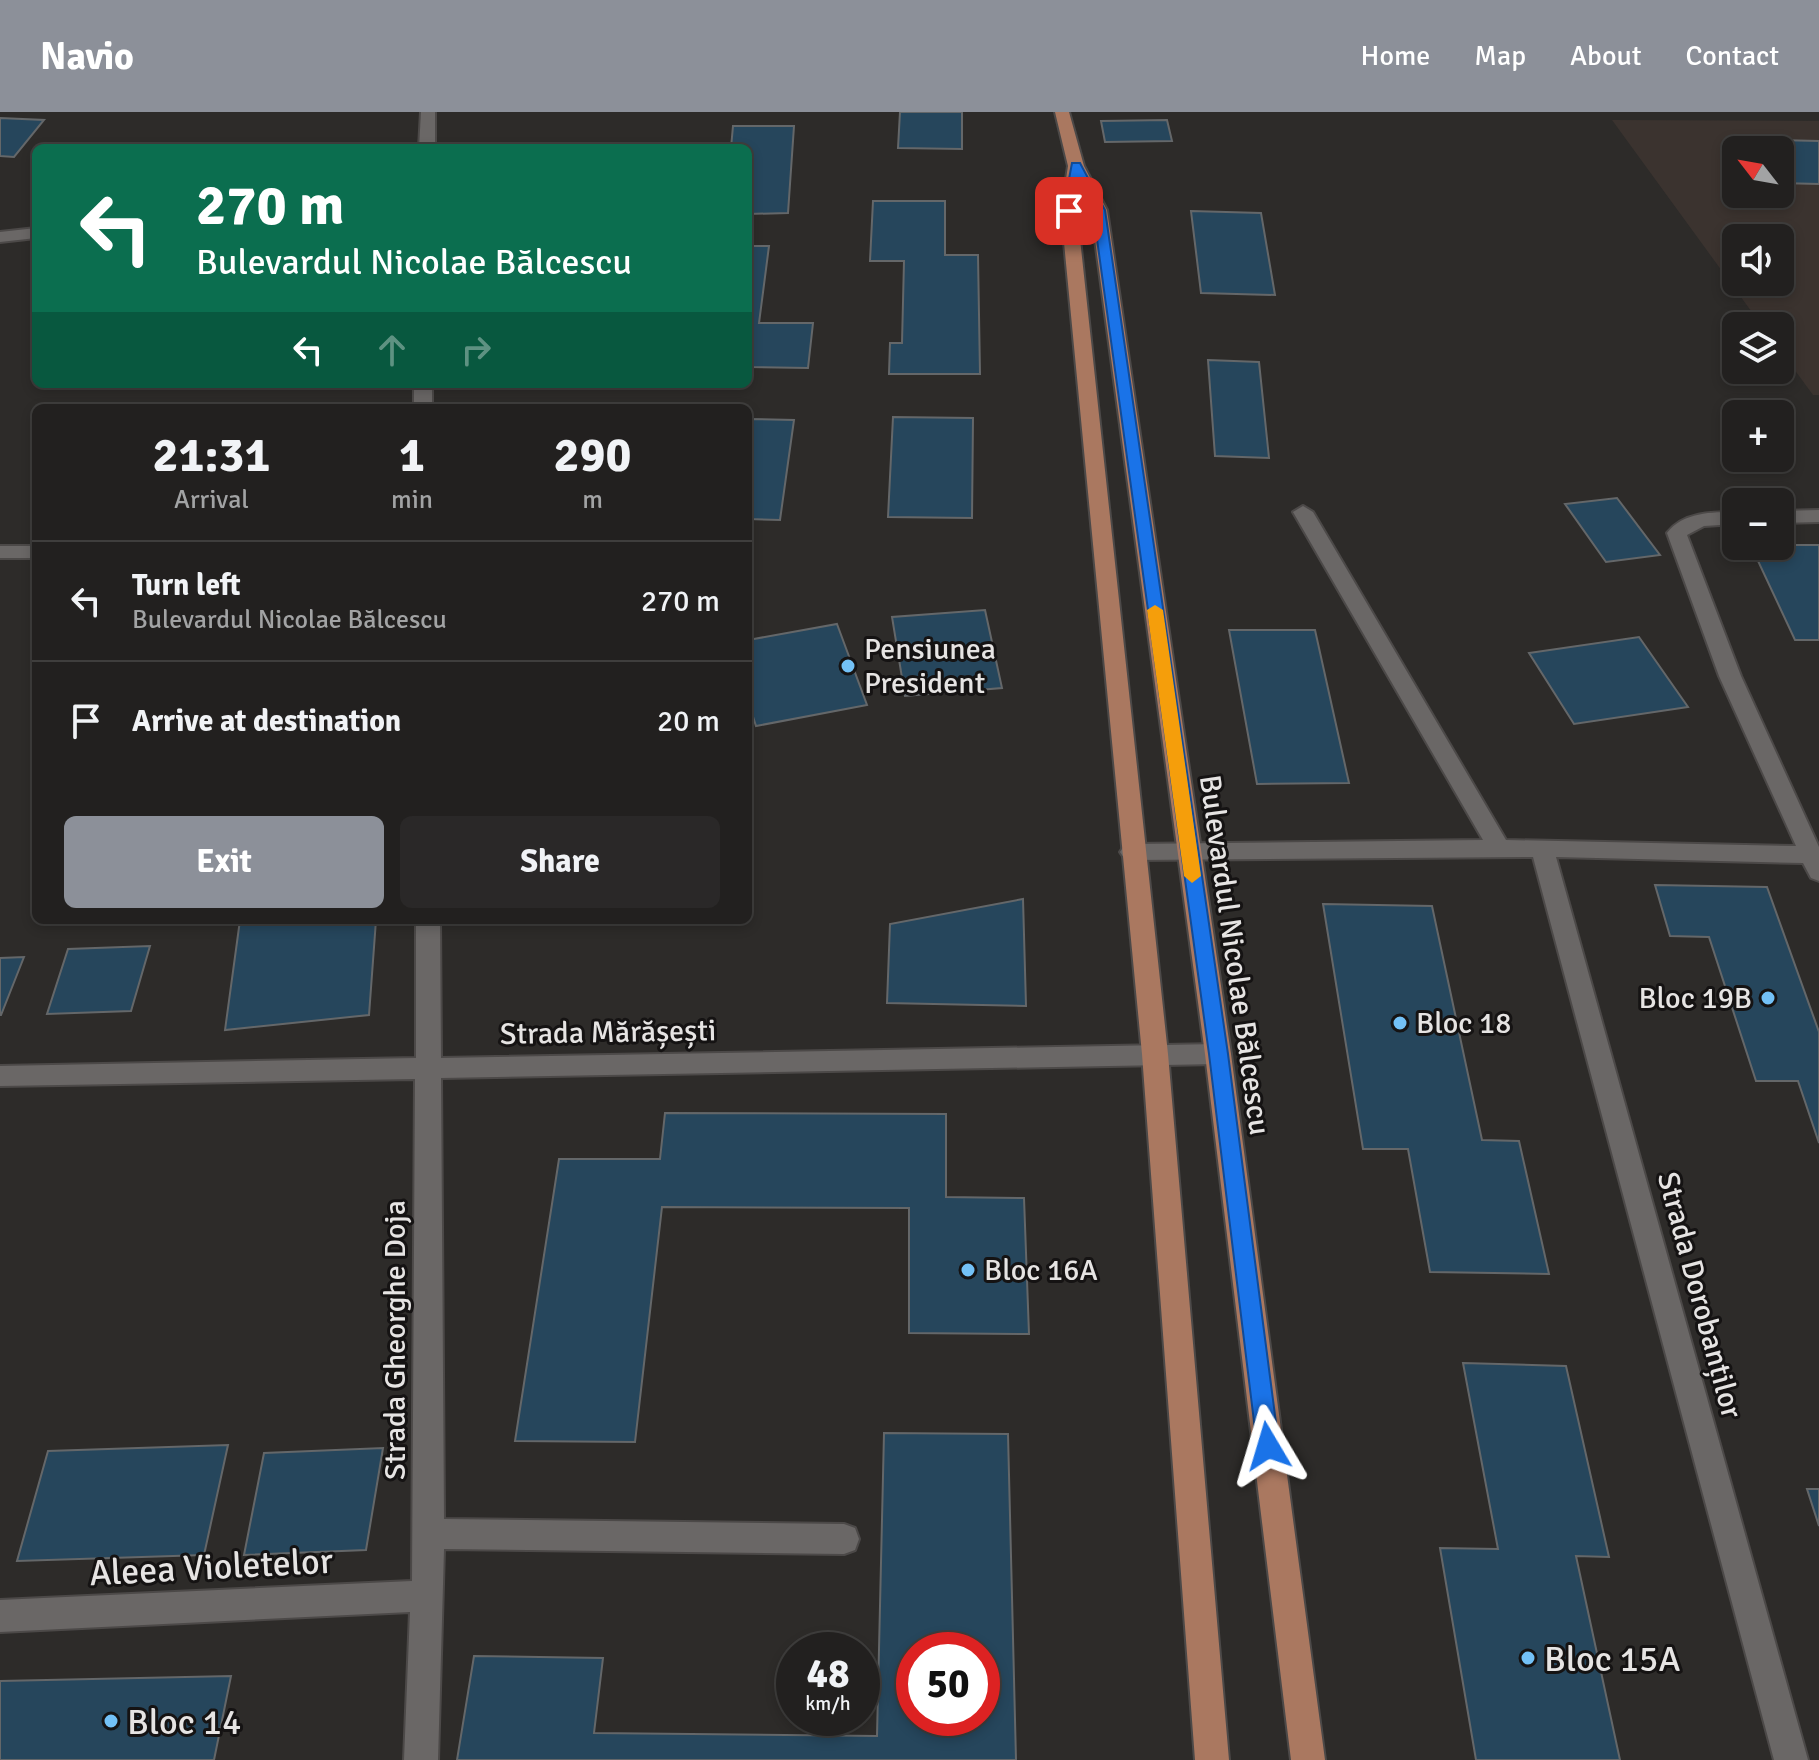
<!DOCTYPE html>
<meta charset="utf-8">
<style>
body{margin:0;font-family:Signika,sans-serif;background:#2a2828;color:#f1f3f6;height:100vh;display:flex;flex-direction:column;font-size:30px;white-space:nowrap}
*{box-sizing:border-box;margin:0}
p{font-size:26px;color:#a2a3a4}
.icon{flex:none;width:44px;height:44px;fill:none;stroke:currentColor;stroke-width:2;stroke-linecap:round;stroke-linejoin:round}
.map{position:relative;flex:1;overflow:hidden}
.drawer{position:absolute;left:32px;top:292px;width:720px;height:520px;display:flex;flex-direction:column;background:#22201f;border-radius:12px;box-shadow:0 4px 12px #0003,0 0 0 2px #3f3e3d}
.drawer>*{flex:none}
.hud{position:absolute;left:32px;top:32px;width:720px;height:244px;border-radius:12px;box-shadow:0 4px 12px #0003,0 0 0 2px #3f3e3d;background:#0b6e4f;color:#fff;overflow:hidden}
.needle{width:52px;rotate:301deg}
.tools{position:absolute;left:1722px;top:24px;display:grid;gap:16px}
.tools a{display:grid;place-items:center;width:72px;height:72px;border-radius:12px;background:#22201f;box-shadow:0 4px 12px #0003,0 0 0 2px #3f3e3d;font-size:40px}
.speed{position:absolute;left:776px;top:1520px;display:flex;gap:16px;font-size:40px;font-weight:700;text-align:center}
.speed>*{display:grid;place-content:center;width:104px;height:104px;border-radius:50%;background:#22201f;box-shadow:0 4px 12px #0003,0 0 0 2px #3f3e3d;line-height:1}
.speed small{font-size:20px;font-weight:400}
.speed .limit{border:12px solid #d22;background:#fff;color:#111}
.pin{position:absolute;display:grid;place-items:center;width:68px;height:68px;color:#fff;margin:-34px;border-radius:16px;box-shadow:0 4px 12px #0006}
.me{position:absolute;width:88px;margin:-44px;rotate:353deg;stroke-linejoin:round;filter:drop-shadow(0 0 6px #0008)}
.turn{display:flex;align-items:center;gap:28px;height:168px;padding:0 32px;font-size:36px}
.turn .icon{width:104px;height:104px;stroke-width:2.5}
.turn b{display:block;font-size:56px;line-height:68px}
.lanes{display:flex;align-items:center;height:76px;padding:0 32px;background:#0003;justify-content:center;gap:40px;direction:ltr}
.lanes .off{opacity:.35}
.eta{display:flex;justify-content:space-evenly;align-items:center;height:136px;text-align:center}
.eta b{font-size:48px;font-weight:800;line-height:56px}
.action{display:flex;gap:16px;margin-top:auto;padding:16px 32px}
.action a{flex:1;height:92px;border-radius:12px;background:#8c9099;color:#fff;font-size:32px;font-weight:800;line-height:92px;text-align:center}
.action a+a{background:#2a2828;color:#f1f3f6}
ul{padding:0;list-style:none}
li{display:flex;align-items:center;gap:24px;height:120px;padding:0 32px;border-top:2px solid #3f3e3d}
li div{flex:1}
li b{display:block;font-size:30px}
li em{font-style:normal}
header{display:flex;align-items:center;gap:48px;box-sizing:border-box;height:112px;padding:0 40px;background:#8c9099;color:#fff}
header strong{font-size:38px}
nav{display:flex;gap:44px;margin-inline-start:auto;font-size:28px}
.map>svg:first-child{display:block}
.built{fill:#3b332f;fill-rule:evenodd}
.building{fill:#26465c;stroke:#646769;stroke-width:2;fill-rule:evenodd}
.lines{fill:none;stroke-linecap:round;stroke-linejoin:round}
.minor-casing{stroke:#4c4948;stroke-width:4}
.major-casing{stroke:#4c4948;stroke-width:4}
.minor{fill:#6a6766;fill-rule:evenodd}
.major{fill:#aa7860;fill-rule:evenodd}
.route{fill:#1a73e8;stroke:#114b97;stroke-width:2}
.slow{fill:#f59e0b}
.poi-dot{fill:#73c1f6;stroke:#151313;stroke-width:3}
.labels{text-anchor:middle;stroke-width:6;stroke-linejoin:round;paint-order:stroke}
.poi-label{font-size:30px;fill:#e6e4e3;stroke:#151313;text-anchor:start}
.street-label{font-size:30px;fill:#e6e4e3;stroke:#151313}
.near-street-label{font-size:36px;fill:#e6e4e3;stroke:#151313}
.near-poi-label{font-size:36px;fill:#e6e4e3;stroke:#151313;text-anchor:start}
</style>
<header>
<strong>Navio</strong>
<nav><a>Home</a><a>Map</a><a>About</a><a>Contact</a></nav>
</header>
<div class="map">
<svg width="1819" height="1648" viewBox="0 0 1819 1648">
<rect width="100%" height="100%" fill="#2d2b29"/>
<path class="built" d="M1612 8 1819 9V283H1813L1780 238V214H1762ZM1736 38H1780V82H1736ZM1736 126H1780V170H1736Z"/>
<g class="building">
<path d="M900 0H962V37L898 36Z"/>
<path d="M0 6 44 8 14 45 0 44Z"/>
<path d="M1167 8 1172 29 1105 30 1101 9Z"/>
<path d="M733 14H794L788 101 748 102V36H731Z"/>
<path d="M1741 27 1819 29V72L1780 71V38H1746Z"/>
<path d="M873 89H945V143H978L980 262H889L890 231H902L904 149H870Z"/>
<path d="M1191 99 1261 101 1275 183 1201 181Z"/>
<path d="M748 134H769L759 211H813L808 256 748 255Z"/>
<path d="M1208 248 1259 250 1269 346 1215 344Z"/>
<path d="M893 305 973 306 972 406 888 405Z"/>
<path d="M748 307 794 308 780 408 748 407Z"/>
<path d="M1617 386 1660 443 1606 450 1565 392Z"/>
<path d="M1780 433H1819V528H1795L1751 434Z"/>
<path d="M985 498 1002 576 905 584 892 505Z"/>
<path d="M837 512 867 593 756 614 748 589V528Z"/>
<path d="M1229 518H1315L1349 671 1257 672Z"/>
<path d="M1639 525 1688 595 1574 612 1529 541Z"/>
<path d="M1655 773 1767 775 1819 920V1031L1798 969H1756L1709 825 1670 824Z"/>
<path d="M1023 787 1026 894 887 891 890 812Z"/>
<path d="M1323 792 1432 794 1482 1028 1519 1029 1549 1162 1430 1160 1408 1037H1363Z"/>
<path d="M240 808H376L369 903 225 918Z"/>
<path d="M150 834 131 899 47 902 68 837Z"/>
<path d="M24 845 1 903H0V846Z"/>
<path d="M665 1001 946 1002V1085L1024 1086 1029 1222 909 1221V1096L662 1095 635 1330 515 1329 559 1047H660Z"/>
<path d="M1463 1251 1566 1254 1609 1445 1576 1444 1620 1648H1476L1440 1436 1498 1437Z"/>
<path d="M884 1321 1008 1322 1016 1648H457L474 1544 603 1546 594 1621 877 1624ZM914 1538H982V1606H914Z"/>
<path d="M228 1333 204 1443 17 1449 48 1339Z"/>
<path d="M383 1336 366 1438 244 1443 264 1341Z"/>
<path d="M1807 1377H1819V1414Z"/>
<path d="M231 1564 214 1648H0V1569Z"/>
</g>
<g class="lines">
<g class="minor-casing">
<g id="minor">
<path d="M421 0H435V36H419Z"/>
<path d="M36 116V126L0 130V120Z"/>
<rect x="414" y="272" width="18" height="24"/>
<path d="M1303 394 1313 400 1506 728 1796 734 1719 564 1667 421C1683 400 1712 400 1736 400V412L1704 414 1687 423 1741 564 1819 735V769L1811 766 1803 751 1556 745 1808 1648H1774L1533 745 1132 748 1124 746 1120 740 1124 734 1132 732 1483 728 1293 400Z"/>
<path d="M1819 398V410L1780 411V399Z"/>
<rect x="0" y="434" width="36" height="12"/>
<path d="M416 808H440L441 946 1218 932 1227 935 1231 942 1227 949 1218 952 441 966 444 1407 844 1412 855 1416 859 1427 855 1438 844 1442 444 1437 438 1648H404L410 1500 0 1520V1488L412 1469 415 967 0 974V954L416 946Z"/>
</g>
</g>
<g class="major-casing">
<path id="major" d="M1055 0H1069L1084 54 1107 98 1231 942 1325 1648H1291L1205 942 1091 98 1080 77 1077 99 1168 942 1229 1648H1195L1142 942 1061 99 1068 54Z"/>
</g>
<use href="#minor" class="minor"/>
<use href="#major" class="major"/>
</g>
<path class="route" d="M1072 51H1080L1105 98 1228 942 1279 1334 1276 1341 1268 1344 1260 1341 1257 1334 1209 942 1093 98 1079 71 1075 99 1069 103 1063 99Z"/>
<path class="slow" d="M1155 493 1163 498 1201 764 1192 771 1184 764 1147 498Z"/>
<g class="poi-dot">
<circle cx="848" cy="554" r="8"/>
<circle cx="1768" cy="886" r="8"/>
<circle cx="1400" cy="911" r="8"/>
<circle cx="968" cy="1158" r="8"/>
<circle cx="1528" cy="1546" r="8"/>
<circle cx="111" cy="1609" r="8"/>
</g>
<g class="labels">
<g class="poi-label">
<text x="864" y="547">Pensiunea<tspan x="864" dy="34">President</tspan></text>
<text x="1752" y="896" text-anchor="end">Bloc 19B</text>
<text x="1416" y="921">Bloc 18</text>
<text x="984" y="1168">Bloc 16A</text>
</g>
<g class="street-label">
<text transform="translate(1235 843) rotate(82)" y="10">Bulevardul Nicolae Bălcescu</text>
<text transform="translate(608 920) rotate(-1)" y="10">Strada Mărășești</text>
<text transform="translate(1700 1183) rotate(75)" y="10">Strada Dorobanților</text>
<text transform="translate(395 1228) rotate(-90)" y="10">Strada Gheorghe Doja</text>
</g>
<g class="near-street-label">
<text transform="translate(211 1454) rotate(-3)" y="13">Aleea Violetelor</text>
</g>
<g class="near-poi-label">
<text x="1544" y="1559">Bloc 15A</text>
<text x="127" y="1622">Bloc 14</text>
</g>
</g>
</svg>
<div class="tools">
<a><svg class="needle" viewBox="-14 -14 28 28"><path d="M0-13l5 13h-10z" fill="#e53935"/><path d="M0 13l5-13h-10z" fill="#a2a3a4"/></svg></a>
<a><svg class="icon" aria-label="sound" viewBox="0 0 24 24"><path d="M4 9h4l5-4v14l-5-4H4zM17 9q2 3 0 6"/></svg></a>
<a><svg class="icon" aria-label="layers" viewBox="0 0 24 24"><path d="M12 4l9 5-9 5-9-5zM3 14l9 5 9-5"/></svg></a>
<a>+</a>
<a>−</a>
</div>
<div class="speed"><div>48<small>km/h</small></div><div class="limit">50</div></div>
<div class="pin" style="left:1069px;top:99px;background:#d93025"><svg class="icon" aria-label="arrive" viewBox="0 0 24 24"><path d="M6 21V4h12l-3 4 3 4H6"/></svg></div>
<svg class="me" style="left:1268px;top:1334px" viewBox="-20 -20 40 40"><path d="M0-17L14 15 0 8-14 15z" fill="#1a73e8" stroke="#fff" stroke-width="4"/></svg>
<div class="hud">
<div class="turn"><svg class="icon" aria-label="left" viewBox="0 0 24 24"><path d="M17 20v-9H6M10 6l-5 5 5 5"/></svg><div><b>270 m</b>Bulevardul Nicolae Bălcescu</div></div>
<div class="lanes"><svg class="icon" aria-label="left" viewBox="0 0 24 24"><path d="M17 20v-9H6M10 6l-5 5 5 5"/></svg><svg class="icon off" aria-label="ahead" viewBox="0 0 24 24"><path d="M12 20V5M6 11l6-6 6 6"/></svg><svg class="icon off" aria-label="right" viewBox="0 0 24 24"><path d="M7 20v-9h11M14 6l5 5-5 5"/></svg></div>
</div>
<section class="drawer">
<div class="eta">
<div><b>21:31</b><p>Arrival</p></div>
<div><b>1</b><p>min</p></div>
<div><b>290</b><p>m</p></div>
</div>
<ul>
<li><svg class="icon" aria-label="left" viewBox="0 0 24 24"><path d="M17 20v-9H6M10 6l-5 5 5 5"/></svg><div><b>Turn left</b><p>Bulevardul Nicolae Bălcescu</p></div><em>270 m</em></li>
<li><svg class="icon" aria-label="arrive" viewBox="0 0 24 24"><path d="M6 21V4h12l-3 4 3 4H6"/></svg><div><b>Arrive at destination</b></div><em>20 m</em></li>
</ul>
<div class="action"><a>Exit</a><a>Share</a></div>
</section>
</div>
